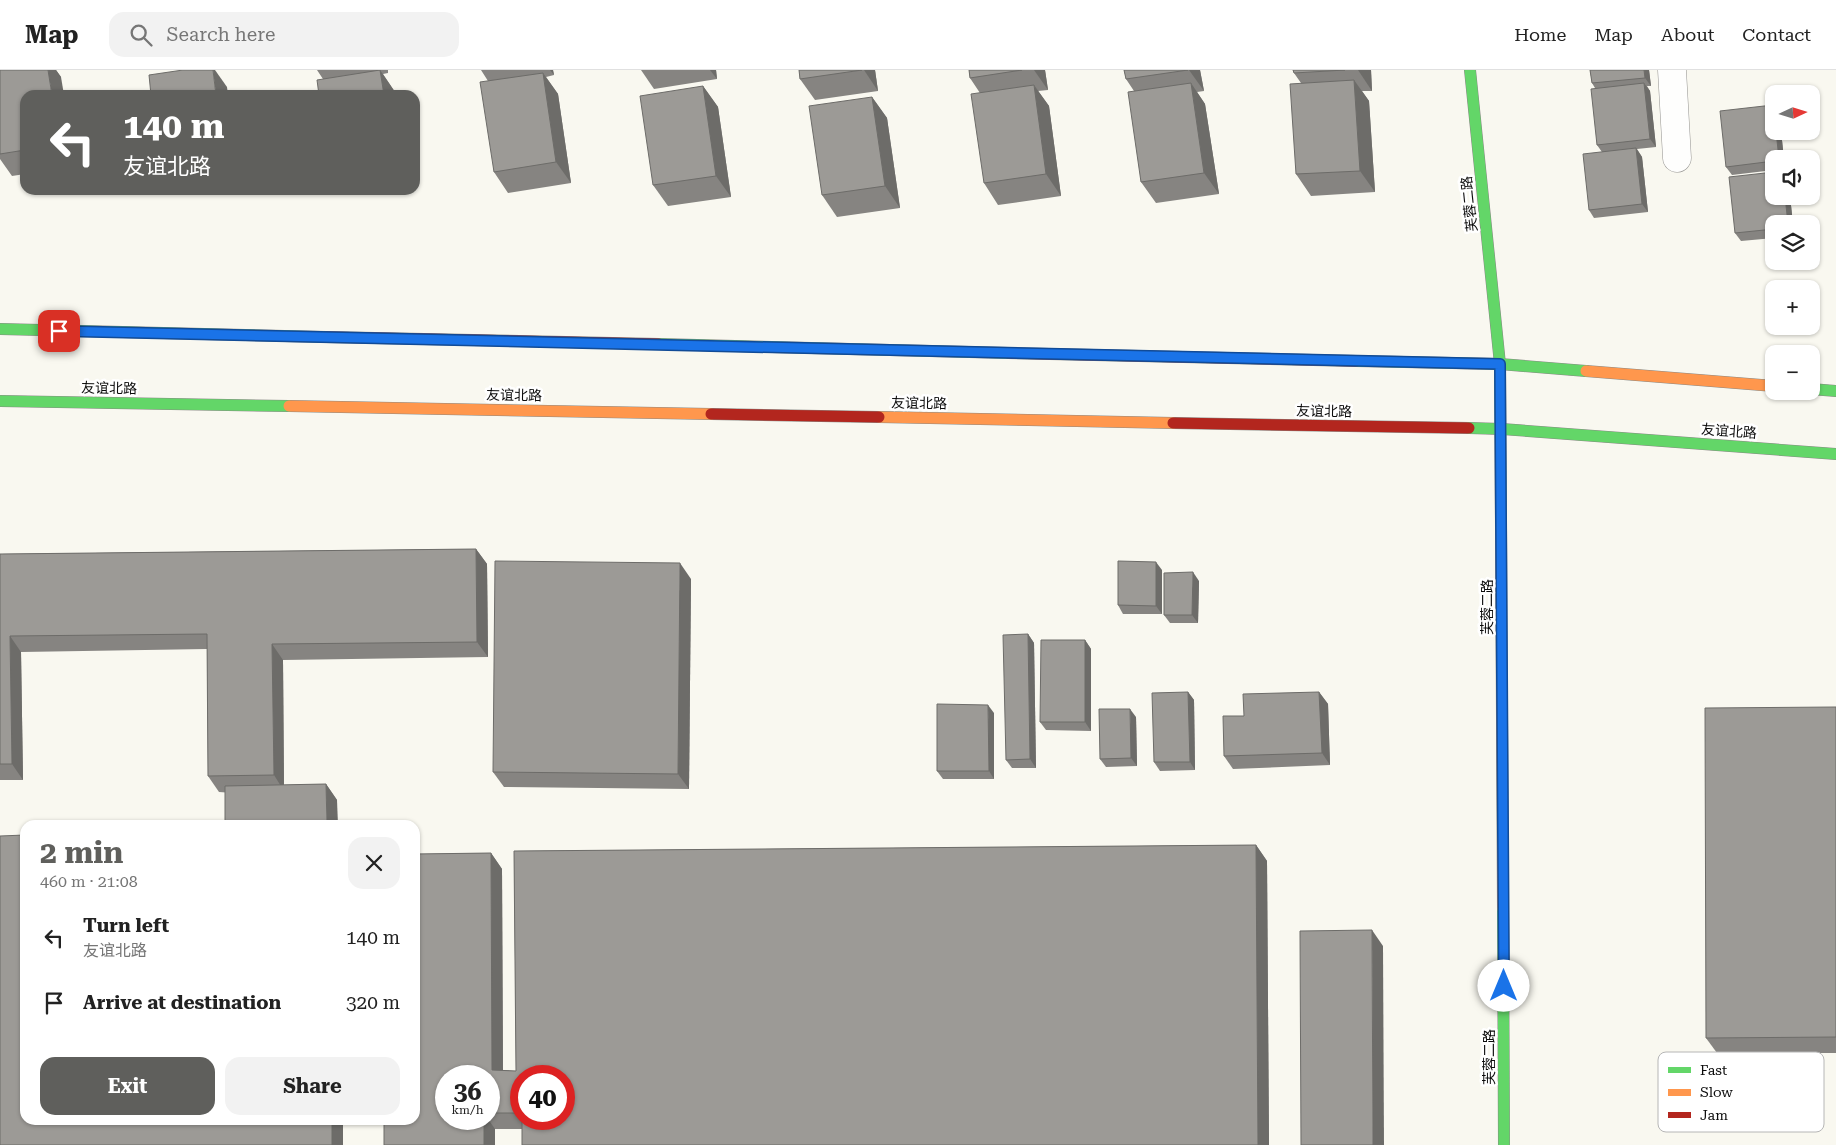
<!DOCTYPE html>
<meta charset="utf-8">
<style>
body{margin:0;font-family:"Roboto Serif","Noto Sans SC",serif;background:#f2f2f2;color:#222;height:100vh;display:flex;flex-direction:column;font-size:19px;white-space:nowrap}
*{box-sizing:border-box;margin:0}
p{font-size:16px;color:#767676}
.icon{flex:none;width:28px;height:28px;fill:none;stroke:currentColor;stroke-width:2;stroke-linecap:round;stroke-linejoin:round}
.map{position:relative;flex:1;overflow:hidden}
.drawer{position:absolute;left:20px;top:750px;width:400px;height:305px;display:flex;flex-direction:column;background:#fff;border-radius:15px;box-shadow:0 1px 4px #0004}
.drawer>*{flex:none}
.guide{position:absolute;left:20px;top:20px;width:400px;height:105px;border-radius:15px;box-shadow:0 1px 4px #0004;background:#5f5f5c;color:#fff;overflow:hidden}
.needle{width:32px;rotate:86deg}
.tools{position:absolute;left:1765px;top:15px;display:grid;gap:10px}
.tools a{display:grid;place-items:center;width:55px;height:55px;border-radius:10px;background:#fff;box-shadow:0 1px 4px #0004;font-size:25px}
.speed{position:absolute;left:435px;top:995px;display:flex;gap:10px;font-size:25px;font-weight:700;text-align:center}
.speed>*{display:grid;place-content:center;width:65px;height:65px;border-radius:50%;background:#fff;box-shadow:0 1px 4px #0004;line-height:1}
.speed small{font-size:12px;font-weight:400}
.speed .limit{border:8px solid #d22;background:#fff;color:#111}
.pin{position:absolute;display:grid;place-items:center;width:42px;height:42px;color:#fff;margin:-21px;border-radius:10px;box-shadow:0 2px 8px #0006}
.me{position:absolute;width:55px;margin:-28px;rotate:0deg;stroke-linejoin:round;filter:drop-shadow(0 0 4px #0008)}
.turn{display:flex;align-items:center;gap:18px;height:105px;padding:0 20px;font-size:22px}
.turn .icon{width:65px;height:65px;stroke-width:2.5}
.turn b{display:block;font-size:35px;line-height:42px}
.round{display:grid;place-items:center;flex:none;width:52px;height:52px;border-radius:15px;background:#f2f2f2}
.head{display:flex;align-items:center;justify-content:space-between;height:85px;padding:0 20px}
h1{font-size:30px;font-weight:700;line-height:38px;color:#5f5f5c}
.action{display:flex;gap:10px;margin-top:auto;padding:10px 20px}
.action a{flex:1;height:58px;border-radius:15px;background:#5f5f5c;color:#fff;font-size:20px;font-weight:700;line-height:58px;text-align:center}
.action a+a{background:#f2f2f2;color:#222}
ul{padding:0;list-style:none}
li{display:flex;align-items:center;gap:15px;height:65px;padding:0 20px}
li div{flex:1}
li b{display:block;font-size:19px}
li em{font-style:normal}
header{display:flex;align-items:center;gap:30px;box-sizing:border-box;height:70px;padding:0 25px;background:#fff;border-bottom:1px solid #e0e0e0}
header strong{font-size:24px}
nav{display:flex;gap:28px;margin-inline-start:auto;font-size:18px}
.search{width:350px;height:45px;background:#f2f2f2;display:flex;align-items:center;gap:12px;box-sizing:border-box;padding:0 18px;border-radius:15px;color:#767676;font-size:19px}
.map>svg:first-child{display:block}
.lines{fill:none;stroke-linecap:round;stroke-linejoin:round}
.street-casing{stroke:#93928f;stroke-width:29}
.fast-casing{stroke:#898985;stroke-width:12}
.slow-casing{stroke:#898985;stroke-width:12}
.jam-casing{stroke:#898985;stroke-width:12}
.street{stroke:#fefefd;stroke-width:28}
.fast{stroke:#63d668;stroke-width:11}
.slow{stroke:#ff974d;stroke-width:11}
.jam{stroke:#b3261e;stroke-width:11}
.wall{fill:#868481;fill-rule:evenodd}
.shaded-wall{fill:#6d6c69}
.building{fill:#9c9a96;stroke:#6d6c69}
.route-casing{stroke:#114b97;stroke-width:12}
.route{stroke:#1a73e8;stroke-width:9}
.labels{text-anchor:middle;stroke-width:5;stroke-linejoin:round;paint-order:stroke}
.street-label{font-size:14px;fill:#0c0c0c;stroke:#fff}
.key{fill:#fff;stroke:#b6b6b6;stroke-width:1}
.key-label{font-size:14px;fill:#0c0c0c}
</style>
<header>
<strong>Map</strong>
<div class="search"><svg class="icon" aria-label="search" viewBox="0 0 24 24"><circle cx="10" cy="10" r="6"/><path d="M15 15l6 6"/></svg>Search here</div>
<nav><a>Home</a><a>Map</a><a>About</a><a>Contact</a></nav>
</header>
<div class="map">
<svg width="1836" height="1075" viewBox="0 0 1836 1075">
<rect width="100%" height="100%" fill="#f9f8f0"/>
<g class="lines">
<g class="street-casing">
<path id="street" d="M1672 0 1677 88"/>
</g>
<g class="fast-casing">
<g id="fast">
<path d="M1470 0 1500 294 1501 457"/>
<path d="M0 259 326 267"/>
<path d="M659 274 1008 283"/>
<path d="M1356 291 1500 294 1586 301"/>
<path d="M1811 319 1836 321"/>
<path d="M0 331 289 336"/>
<path d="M1469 358 1502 359 1836 384"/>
<path d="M1503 839 1504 1075"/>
</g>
</g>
<g class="slow-casing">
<g id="slow">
<path d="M1586 301 1774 316"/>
<path d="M289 336 711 344"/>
<path d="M879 347 1173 353"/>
<path d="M1501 457 1503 839"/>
</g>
</g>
<g class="jam-casing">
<g id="jam">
<path d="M326 267 659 274"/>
<path d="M1008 283 1356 291"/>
<path d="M711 344 879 347"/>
<path d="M1173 353 1469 358"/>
</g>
</g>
<use href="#street" class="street"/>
<use href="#fast" class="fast"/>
<use href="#slow" class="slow"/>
<use href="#jam" class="jam"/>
</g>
<g class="wall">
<path d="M0 0H56L61 7 25 25V104L12 106 0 89Z"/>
<path d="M317 0H388V3L383 4 395 22 323 9Z"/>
<path d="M481 0H553L554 5 546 7 558 24 571 113 508 123 494 102 488 11Z"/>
<path d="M641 0H716L717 9 654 19Z"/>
<path d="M799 0H875L878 21 815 30 800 9Z"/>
<path d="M969 0H1045L1048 20 1038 21 1049 36 1061 126 998 135 984 113 980 23 970 8Z"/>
<path d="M1124 0H1200L1204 21 1197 22 1205 34 1219 124 1156 133 1141 112 1134 21 1126 9Z"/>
<path d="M1293 0H1371L1372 21H1362L1369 31 1375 122 1311 126 1296 104 1301 13 1294 3Z"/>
<path d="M1590 0H1649L1651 16H1647L1650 21 1656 77 1637 79 1642 87 1648 142 1594 148 1589 140 1602 82 1597 75 1595 18 1592 13Z"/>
<path d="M703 16 718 37 731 127 668 136 653 115Z"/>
<path d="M872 27 887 48 900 138 837 147 822 125Z"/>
<path d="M1774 61H1781L1784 89H1774V100L1732 105 1726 97Z"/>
<path d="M1774 126H1790L1793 154H1774V168L1741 171 1735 163Z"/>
<path d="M476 479 487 494 488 587 283 590 284 715 326 714 337 730 219 722 208 706 207 579 21 582 23 710H0V484Z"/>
<path d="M1162 500V544H1123L1118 535Z"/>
<path d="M691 509 689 719 504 717 493 702Z"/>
<path d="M1199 511 1198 553H1170L1164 545Z"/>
<path d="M1028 564 1034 573 1036 698H1012L1006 690Z"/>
<path d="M1085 570 1091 579V661L1046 660 1040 652Z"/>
<path d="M1188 622 1194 630 1195 700 1160 701 1154 692Z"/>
<path d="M1319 622 1328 634 1330 695 1233 699 1224 686 1244 646Z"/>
<path d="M1836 637V983H1717L1706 968Z"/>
<path d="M994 643V709H943L937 701Z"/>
<path d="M1136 647 1137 696 1106 697 1100 689Z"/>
<path d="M1256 775 1267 791 1269 1075H522V1059H495V1075H384V1050H415V784L491 783 502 799 503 1000 516 1001 514 781ZM446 1006H489V1049H446ZM521 1006H564V1049H521Z"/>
</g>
<g class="shaded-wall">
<path d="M48 0H56L61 7 64 25H52Z"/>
<path d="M213 0H215L227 17 228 25H216Z"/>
<path d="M380 0 395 22 396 25H384Z"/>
<path d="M550 0H553L554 5Z"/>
<path d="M710 0H716L717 9Z"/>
<path d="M864 0H875L878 21Z"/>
<path d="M1034 0H1045L1048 20Z"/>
<path d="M1189 0H1200L1204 21Z"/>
<path d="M1358 0H1371L1372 21Z"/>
<path d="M1644 0H1649L1651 16 1645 8Z"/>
<path d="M543 3 558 24 571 113 556 92Z"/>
<path d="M1354 10 1369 31 1375 122 1360 101Z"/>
<path d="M1191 13 1205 34 1219 124 1204 103Z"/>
<path d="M1644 13 1650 21 1656 77 1650 69Z"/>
<path d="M1034 15 1049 36 1061 126 1046 104Z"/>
<path d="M703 16 718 37 731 127 716 106Z"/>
<path d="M872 27 887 48 900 138 885 116Z"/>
<path d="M1776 61H1781L1784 89H1779Z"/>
<path d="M1636 78 1642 87 1648 142 1642 134Z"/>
<path d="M1785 126H1790L1793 154H1788Z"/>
<path d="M476 479 487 494 488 587 477 572Z"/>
<path d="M1156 492 1162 500V544L1156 536Z"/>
<path d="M680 493 691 509 689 719 678 704Z"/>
<path d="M1193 502 1199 511 1198 553 1192 545Z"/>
<path d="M1028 564 1034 573 1036 698 1030 689Z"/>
<path d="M10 566 21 582 23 710 12 694Z"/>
<path d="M1085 570 1091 579V661L1085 652Z"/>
<path d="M272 574 283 590 284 721 274 705Z"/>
<path d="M1188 622 1194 630 1195 700 1190 692Z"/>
<path d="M1319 622 1328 634 1330 695 1322 683Z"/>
<path d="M988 635 994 643V709L989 701Z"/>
<path d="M1130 639 1136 647 1137 696 1131 688Z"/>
<path d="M326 714 337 730 338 755H327Z"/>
<path d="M1256 775 1267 791 1269 1075H1258Z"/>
<path d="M491 783 502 799 503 1016 492 1000Z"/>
<path d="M1372 860 1383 876 1384 1075H1373Z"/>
<path d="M484 1049H488L495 1059V1075H484Z"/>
<rect x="332" y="1050" width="11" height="25"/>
</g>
<g class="building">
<path d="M0 0H48L52 25H25V80L0 84Z"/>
<path d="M183 0H213L216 25H151L149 5Z"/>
<path d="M380 0 384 25H319L317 10Z"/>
<path d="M799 0H862L800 9Z"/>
<path d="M969 0H1022L970 8Z"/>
<path d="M1124 0H1188L1126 9Z"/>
<path d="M1293 0H1345L1294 3Z"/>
<path d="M1590 0H1644L1645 8 1592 13Z"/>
<path d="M543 3 556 92 494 102 480 12Z"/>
<path d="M1354 10 1360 101 1296 104 1290 14Z"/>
<path d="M1191 13 1204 103 1141 112 1128 22Z"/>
<path d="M1644 13 1650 69 1597 75 1591 19Z"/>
<path d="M1034 15 1046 104 984 113 971 24Z"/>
<path d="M703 16 716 106 653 115 640 26Z"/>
<path d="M872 27 885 116 822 125 809 36Z"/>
<path d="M1773 35 1774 61H1776L1779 89H1774V91L1726 97 1720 41Z"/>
<path d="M1636 78 1642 134 1589 140 1583 84Z"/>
<path d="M1774 102V126H1785L1788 154H1774V159L1735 163 1729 107Z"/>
<path d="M476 479 477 572 272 574 274 705 208 706 207 564 10 566 12 694H0V484Z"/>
<path d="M495 491 680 493 678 704 493 702Z"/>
<path d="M1118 491 1156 492V536L1118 535Z"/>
<path d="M1193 502 1192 545H1164V503Z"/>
<path d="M1028 564 1030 689 1006 690 1003 565Z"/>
<path d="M1041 570H1085V652H1040Z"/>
<path d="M1188 622 1190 692H1154L1152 623Z"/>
<path d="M1319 622 1322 683 1224 686 1223 646H1244L1243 624Z"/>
<path d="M937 634 988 635 989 701H937Z"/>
<path d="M1836 637V967L1706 968 1705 638Z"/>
<path d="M1099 639H1130L1131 688 1100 689Z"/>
<path d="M326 714 327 755H225V716Z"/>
<path d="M25 765V1050H332V1075H0V766Z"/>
<path d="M1256 775 1258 1075H522V1049H564V1006H521V1043H489V1006H446V1049H484V1075H384V1050H415V784L491 783 492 1000 516 1001 514 781Z"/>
<path d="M1372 860 1373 1075H1301L1300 861Z"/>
</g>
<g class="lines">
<g class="route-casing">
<path id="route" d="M59 261 1500 294 1504 916"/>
</g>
<use href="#route" class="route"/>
</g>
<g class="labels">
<g class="street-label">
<text transform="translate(1469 134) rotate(-96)" y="5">芙蓉二路</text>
<text transform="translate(109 318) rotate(1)" y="5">友谊北路</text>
<text transform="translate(514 325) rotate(1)" y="5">友谊北路</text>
<text transform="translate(919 333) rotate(1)" y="5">友谊北路</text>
<text transform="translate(1324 341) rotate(1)" y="5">友谊北路</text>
<text transform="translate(1729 361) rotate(4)" y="5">友谊北路</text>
<text transform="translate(1487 537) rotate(-90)" y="5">芙蓉二路</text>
<text transform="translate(1489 987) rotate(-90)" y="5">芙蓉二路</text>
</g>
</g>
<rect x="1658" y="982" width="166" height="80" rx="8" class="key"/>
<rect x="1668" y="997" width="23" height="6" fill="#63d668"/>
<rect x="1668" y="1019" width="23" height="7" fill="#ff974d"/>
<rect x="1668" y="1042" width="23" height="6" fill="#b3261e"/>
<g class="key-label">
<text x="1700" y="1005">Fast</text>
<text x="1700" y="1027">Slow</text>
<text x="1700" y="1050">Jam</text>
</g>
</svg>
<div class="tools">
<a><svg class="needle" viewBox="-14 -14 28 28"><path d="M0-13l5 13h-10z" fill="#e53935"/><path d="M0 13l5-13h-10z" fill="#767676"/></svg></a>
<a><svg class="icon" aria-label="sound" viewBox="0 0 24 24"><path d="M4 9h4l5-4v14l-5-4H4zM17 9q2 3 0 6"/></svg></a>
<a><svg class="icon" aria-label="layers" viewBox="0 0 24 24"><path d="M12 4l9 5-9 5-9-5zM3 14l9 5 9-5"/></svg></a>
<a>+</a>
<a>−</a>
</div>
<div class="speed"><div>36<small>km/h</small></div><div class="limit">40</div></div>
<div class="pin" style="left:59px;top:261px;background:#d93025"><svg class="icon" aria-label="arrive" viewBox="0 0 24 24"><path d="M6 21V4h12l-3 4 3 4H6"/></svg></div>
<svg class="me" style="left:1504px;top:916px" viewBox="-20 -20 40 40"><circle r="19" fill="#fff"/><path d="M0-13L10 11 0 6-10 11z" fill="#1a73e8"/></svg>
<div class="guide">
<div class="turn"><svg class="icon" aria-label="left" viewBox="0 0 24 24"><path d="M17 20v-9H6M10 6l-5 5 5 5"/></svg><div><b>140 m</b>友谊北路</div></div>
</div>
<section class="drawer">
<div class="head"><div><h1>2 min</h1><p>460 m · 21:08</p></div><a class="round"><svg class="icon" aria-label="close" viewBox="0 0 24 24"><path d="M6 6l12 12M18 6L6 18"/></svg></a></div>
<ul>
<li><svg class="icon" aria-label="left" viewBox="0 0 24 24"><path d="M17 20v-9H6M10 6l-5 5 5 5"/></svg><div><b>Turn left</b><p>友谊北路</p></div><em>140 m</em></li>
<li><svg class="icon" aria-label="arrive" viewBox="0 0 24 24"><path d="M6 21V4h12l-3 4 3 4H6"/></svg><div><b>Arrive at destination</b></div><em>320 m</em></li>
</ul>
<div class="action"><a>Exit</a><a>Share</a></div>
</section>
</div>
